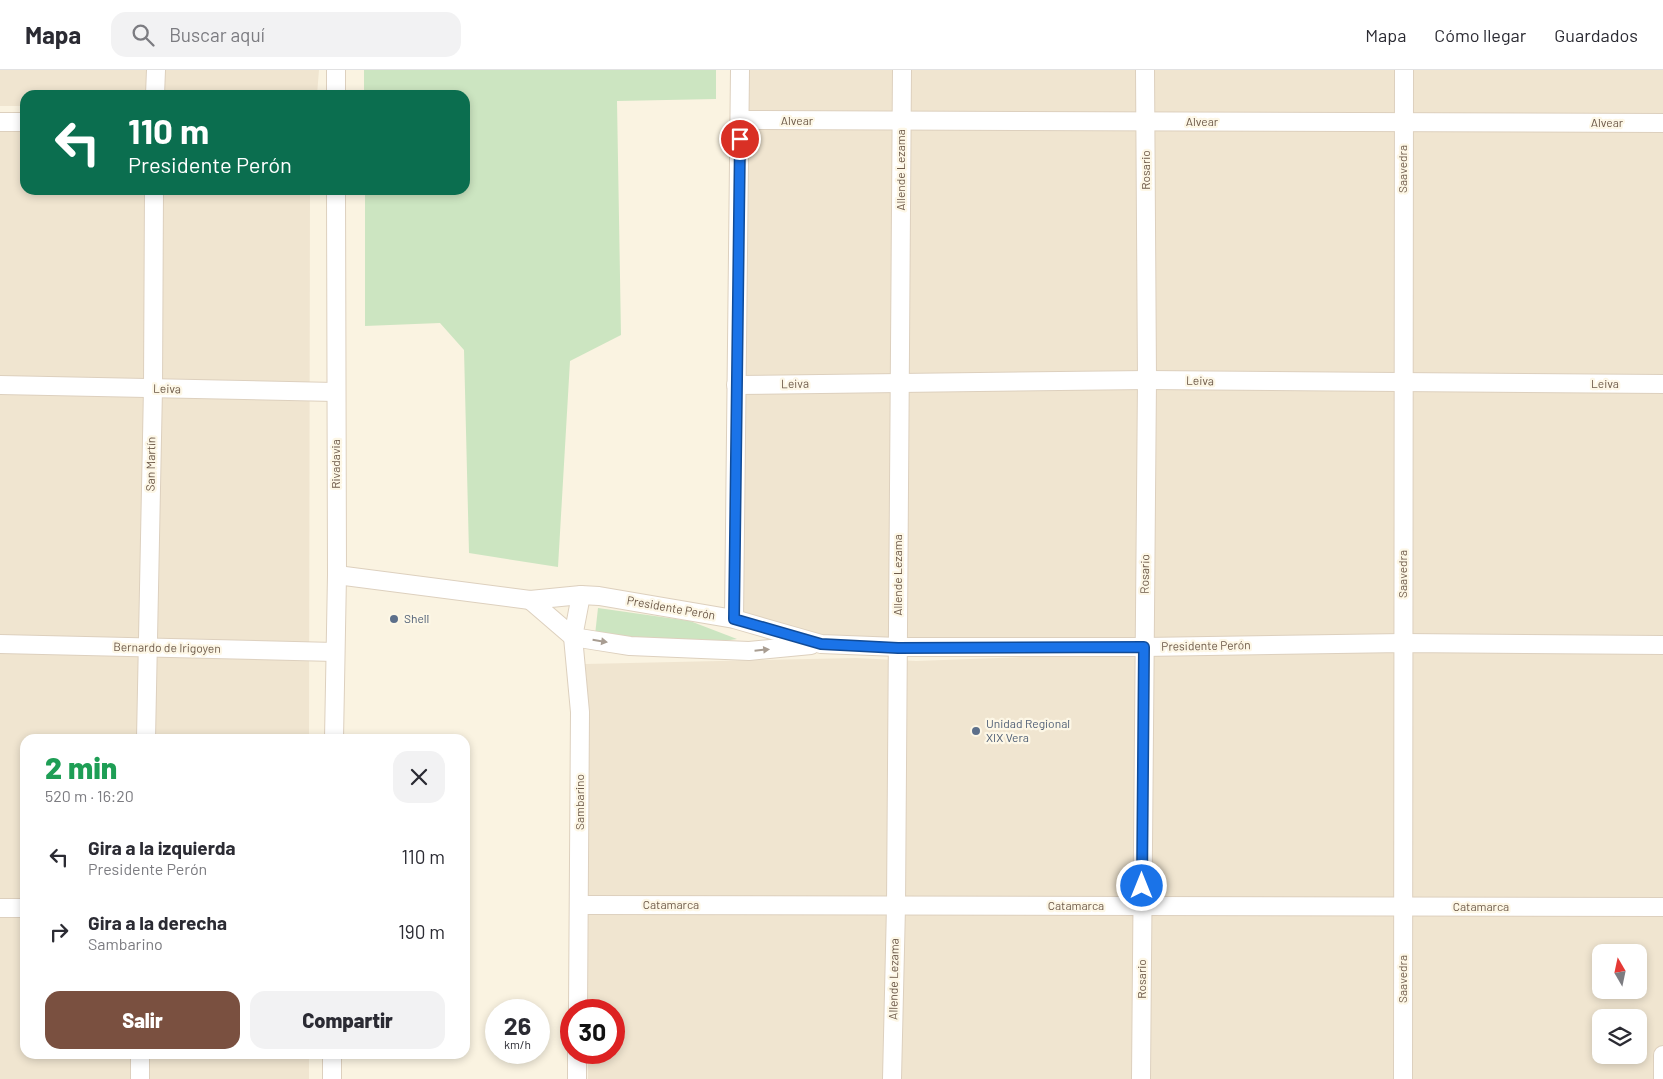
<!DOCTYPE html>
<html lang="es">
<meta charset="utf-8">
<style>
body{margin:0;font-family:Barlow,sans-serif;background:#f2f2f3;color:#2b2b33;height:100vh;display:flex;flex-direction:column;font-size:19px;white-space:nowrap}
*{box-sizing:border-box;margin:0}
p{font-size:16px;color:#7c7c81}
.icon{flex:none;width:28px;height:28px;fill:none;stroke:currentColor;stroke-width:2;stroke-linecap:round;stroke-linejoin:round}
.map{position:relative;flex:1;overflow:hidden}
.sheet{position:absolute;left:20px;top:664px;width:450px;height:325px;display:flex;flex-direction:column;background:#fff;border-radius:15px;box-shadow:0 2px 8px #0003}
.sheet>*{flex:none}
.top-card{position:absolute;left:20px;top:20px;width:450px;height:105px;border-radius:15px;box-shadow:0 2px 8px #0003;background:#0b6e4f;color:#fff;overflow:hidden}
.needle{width:32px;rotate:351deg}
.buttons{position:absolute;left:1592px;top:874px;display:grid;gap:10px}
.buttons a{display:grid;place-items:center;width:55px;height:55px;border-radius:10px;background:#fff;box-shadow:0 2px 8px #0003;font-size:25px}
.speed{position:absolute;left:485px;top:929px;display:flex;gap:10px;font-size:25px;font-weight:700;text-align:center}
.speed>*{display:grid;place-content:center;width:65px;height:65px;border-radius:50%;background:#fff;box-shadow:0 2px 8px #0003;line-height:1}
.speed small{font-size:12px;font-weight:400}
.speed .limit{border:8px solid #d22;background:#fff;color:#111}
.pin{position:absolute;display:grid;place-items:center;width:42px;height:42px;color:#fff;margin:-21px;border:2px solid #fff;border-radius:50%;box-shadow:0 1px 5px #0007}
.me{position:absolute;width:55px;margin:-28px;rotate:0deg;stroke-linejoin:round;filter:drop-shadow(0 0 4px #0008)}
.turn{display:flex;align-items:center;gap:18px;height:105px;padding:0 25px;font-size:22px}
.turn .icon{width:65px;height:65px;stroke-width:2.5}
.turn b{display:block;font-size:35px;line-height:42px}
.round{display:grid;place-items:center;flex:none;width:52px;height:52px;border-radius:15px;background:#f2f2f3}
.head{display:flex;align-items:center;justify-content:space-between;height:85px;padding:0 25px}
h1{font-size:30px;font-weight:800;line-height:38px;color:#1e9e55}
.primary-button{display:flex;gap:10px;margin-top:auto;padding:10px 25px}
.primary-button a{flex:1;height:58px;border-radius:15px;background:#7a5040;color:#fff;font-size:20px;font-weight:800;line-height:58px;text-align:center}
.primary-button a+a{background:#f2f2f3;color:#2b2b33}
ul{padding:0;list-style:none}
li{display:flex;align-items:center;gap:15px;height:75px;padding:0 25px}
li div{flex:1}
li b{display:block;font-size:19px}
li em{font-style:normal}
header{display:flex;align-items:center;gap:30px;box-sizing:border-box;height:70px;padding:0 25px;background:#fff;border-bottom:1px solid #e1e1e2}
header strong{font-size:24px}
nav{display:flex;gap:28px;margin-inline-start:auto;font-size:18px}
.search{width:350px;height:45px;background:#f2f2f3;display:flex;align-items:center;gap:12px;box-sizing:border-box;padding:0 18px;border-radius:15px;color:#7c7c81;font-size:19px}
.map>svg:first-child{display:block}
.residential{fill:#f0e5d0;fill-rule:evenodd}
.green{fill:#cce5c1}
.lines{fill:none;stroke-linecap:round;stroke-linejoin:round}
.minor-casing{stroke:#ddd0be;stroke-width:20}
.minor{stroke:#fff;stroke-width:18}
.oneway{fill:#a89d92}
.route-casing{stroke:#114b97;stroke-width:12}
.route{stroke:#1a73e8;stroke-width:9}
.service-dot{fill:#5c6f8a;stroke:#fdf7e6;stroke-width:2}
.labels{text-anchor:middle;stroke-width:4.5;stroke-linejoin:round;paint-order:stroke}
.street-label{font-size:12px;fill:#6e5b4a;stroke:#fdf7e6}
.service-label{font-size:12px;fill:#4e5e75;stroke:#fdf7e6;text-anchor:start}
</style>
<header>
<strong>Mapa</strong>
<div class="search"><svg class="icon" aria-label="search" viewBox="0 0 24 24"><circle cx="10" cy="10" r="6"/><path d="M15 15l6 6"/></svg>Buscar aquí</div>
<nav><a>Mapa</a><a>Cómo llegar</a><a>Guardados</a></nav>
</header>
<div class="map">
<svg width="1663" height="1009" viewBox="0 0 1663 1009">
<rect width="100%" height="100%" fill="#faf3e1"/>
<g class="residential">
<path d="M0 0H319L317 25H25V36H0Z"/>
<path d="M749 0H1663V568L906 571 830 567 742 542Z"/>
<path d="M0 61H25V120H310L309 669H25V984H309V1009H0Z"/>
<path d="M1663 580V1009H588V983L614 982V940H588L587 613 585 594 856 588 916 591 1134 583ZM1601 882H1639V920H1601ZM1601 948H1639V985H1601Z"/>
</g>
<g class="green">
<path d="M364 0H716V29L617 31 621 265 570 291 558 497 469 483 464 280 440 253 365 256V120H465V25H364Z"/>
<path d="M598 538 690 551 737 569 703 574 595 565Z"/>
</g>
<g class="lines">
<g class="minor-casing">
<g id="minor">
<path d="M155 25 156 0"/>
<path d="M336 25V0"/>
<path d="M740 50 1663 53"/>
<path d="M0 52H25"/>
<path d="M0 315 335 322"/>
<path d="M736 315 1147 310 1663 314"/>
<path d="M337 505 530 530 581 525 599 526 734 549 821 574 898 577H1144L1403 573 1663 575"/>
<path d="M530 530 573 567 598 571 630 576 749 581 811 575"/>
<path d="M734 549 740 0"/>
<path d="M0 574 335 582"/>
<path d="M146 669 153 318 154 120"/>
<path d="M334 669 337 505 336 120"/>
<path d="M580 835 1663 837"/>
<path d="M0 838H25"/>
<path d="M578 940 580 642 573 567 581 525"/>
<path d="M140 1009V984"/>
<path d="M332 1009V984"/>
<path d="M577 1009V982"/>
<path d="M892 1009 896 836 902 0"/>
<path d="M1141 1009 1147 310 1145 0"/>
<path d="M1403 1009 1404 0"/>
<path d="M1663 1009V985"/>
</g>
</g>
<use href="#minor" class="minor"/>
</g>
<defs><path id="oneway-solid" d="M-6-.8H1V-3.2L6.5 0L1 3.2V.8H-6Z" transform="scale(1.25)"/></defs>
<g class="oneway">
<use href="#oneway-solid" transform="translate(600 571) rotate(9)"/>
<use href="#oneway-solid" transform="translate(762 580) rotate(-6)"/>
</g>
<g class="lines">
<g class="route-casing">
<path id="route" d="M740 69 734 549 821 574 898 578 1144 577 1142 816"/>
</g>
<use href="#route" class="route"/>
</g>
<g class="service-dot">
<circle cx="394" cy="549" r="5"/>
<circle cx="976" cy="661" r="5"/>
</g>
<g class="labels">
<g class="street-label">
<text x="797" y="55">Alvear</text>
<text x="1202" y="56">Alvear</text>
<text x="1607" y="57">Alvear</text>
<text transform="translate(1403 99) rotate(-90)" y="4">Saavedra</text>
<text transform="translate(901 100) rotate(-90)" y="4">Allende Lezama</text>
<text transform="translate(1146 100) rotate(-90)" y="4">Rosario</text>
<text transform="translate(1200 311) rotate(1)" y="4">Leiva</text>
<text transform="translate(795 314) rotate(-1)" y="4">Leiva</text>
<text x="1605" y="318">Leiva</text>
<text transform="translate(167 319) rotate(1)" y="4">Leiva</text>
<text transform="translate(151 394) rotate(-89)" y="4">San Martín</text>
<text transform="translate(336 394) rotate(-90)" y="4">Rivadavia</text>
<text transform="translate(1145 504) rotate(-89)" y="4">Rosario</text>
<text transform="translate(1403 504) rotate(-90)" y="4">Saavedra</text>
<text transform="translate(898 505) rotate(-90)" y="4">Allende Lezama</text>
<text transform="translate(671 538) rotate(10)" y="4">Presidente Perón</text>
<text transform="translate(1206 576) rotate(-1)" y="4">Presidente Perón</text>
<text transform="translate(167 578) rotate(1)" y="4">Bernardo de Irigoyen</text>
<text transform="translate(580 732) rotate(-90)" y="4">Sambarino</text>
<text x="671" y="839">Catamarca</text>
<text x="1076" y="840">Catamarca</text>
<text x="1481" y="841">Catamarca</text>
<text transform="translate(894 909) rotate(-89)" y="4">Allende Lezama</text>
<text transform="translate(1142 909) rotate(-90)" y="4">Rosario</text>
<text transform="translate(1403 909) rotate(-90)" y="4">Saavedra</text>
</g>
<g class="service-label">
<text x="404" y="553">Shell</text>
<text x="986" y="658">Unidad Regional<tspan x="986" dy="14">XIX Vera</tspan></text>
</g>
</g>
</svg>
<div class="buttons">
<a><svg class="needle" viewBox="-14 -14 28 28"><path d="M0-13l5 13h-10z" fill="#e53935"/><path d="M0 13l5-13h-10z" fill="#7c7c81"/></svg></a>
<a><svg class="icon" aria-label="layers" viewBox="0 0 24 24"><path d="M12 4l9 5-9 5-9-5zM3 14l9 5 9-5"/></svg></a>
</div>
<div class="speed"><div>26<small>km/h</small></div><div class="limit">30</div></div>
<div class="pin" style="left:740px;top:69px;background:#d93025"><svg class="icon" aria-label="arrive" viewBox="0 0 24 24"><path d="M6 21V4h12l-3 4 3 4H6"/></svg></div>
<svg class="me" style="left:1142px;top:816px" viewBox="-20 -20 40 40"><circle r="17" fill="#1a73e8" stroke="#fff" stroke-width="3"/><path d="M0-11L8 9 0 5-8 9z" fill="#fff"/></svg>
<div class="top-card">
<div class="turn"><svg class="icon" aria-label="left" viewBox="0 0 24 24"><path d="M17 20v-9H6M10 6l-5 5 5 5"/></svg><div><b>110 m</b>Presidente Perón</div></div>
</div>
<section class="sheet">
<div class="head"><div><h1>2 min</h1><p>520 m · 16:20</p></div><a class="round"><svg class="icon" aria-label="close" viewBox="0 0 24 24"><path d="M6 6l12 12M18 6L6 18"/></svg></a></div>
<ul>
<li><svg class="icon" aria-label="left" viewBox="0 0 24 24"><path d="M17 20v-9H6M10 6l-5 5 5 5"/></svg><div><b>Gira a la izquierda</b><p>Presidente Perón</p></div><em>110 m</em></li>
<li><svg class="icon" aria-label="right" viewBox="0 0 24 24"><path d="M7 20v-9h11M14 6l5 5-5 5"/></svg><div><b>Gira a la derecha</b><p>Sambarino</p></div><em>190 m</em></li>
</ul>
<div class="primary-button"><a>Salir</a><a>Compartir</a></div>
</section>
</div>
